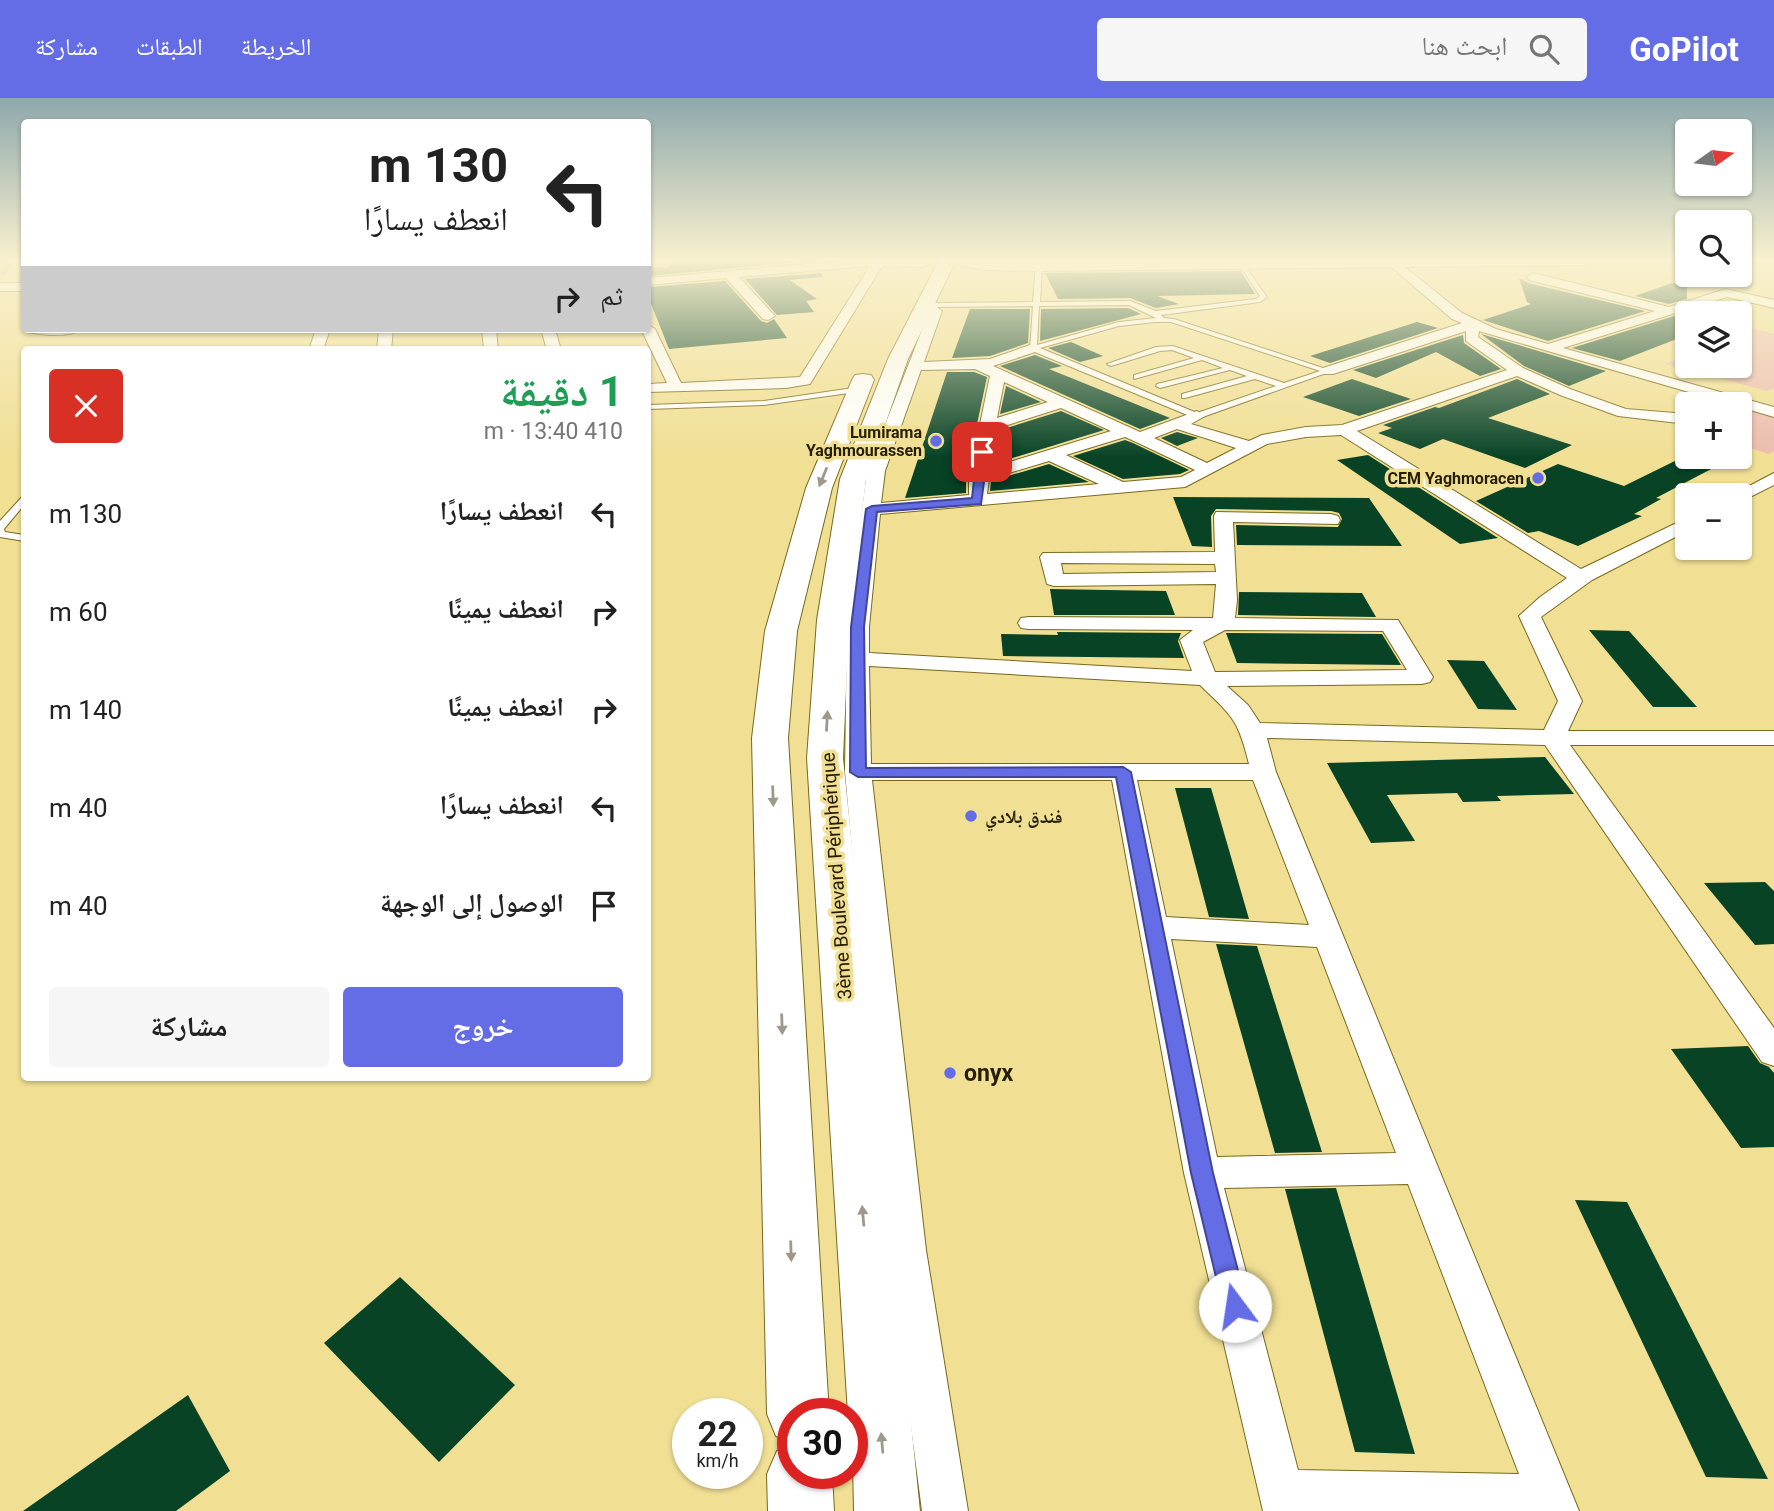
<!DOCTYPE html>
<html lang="ar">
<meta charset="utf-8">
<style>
body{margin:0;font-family:Roboto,"Noto Naskh Arabic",sans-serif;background:#f6f6f6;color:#222;direction:rtl;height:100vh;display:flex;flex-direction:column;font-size:26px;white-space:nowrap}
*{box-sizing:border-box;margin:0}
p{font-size:23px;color:#767676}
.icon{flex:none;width:38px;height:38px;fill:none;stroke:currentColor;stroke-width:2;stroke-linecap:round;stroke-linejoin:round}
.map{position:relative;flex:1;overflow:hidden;direction:ltr}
.panel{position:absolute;left:21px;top:248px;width:630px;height:735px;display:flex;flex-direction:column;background:#fff;border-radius:7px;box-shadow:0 2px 5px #0004;direction:rtl}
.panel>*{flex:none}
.banner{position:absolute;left:21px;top:21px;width:630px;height:214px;border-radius:7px;box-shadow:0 2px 5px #0004;direction:rtl;background:#fff;color:#222;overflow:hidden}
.needle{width:46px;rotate:76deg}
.fabs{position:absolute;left:1675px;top:21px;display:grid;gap:14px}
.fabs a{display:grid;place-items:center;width:77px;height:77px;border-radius:7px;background:#fff;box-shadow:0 2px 5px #0004;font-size:35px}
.speed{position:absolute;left:672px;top:1300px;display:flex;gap:14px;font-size:35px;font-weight:700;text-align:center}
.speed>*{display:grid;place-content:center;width:91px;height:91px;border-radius:50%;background:#fff;box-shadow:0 2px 5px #0004;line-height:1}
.speed small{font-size:18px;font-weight:400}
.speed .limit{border:10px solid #d22;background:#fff;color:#111}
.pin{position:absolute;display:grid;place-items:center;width:60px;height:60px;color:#fff;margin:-30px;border-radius:14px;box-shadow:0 4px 10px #0006}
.me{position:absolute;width:77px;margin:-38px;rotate:346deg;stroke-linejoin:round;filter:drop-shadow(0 0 5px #0008)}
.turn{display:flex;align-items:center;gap:24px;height:147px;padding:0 28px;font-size:32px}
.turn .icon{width:91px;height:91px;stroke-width:2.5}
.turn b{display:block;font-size:49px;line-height:60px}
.then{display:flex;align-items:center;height:66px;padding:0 28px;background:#0003;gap:14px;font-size:26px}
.round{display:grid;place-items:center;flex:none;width:74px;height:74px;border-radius:7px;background:#f6f6f6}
.headline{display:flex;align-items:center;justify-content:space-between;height:119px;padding:0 28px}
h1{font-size:42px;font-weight:700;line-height:52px;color:#1e9e55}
.button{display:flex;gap:14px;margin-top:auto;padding:14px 28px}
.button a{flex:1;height:80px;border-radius:7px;background:#646de6;color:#fff;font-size:28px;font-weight:700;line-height:80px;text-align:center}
.button a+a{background:#f6f6f6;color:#222}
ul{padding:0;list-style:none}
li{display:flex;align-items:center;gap:21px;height:98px;padding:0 28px}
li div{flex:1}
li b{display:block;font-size:26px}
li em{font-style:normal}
header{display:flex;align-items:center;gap:42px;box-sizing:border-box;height:98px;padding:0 35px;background:#646de6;color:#fff}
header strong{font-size:33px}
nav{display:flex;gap:38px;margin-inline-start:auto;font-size:24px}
.search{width:490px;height:63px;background:#f6f6f6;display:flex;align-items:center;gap:18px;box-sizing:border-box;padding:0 24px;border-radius:7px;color:#767676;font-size:26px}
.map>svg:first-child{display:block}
.green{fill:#ebbcaf}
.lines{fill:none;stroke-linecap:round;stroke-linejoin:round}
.canal{fill:#a79651;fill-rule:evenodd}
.building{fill:#084326}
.service-casing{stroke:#79681b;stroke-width:2}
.minor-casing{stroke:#79681b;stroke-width:2}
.secondary-casing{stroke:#79681b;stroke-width:2}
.trunk-casing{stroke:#79681b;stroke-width:2}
.service{fill:#fff;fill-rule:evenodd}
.minor{fill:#fff;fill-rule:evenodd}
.secondary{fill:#fff;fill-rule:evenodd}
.trunk{fill:#fff;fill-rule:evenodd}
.oneway{fill:#9d9a8c}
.route{fill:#646de6;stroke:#414796;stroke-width:2}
.poi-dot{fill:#646de6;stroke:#f1df94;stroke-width:2.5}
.labels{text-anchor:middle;stroke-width:7;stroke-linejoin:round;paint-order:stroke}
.far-poi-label{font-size:16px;font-weight:bold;fill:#251e00;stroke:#f1df94;text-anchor:end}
.poi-label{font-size:19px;font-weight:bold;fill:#251e00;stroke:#f1df94;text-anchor:start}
.street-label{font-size:19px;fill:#251e00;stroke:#f1df94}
.near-poi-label{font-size:23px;font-weight:bold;fill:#251e00;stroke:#f1df94;text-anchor:start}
</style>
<header>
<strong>GoPilot</strong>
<div class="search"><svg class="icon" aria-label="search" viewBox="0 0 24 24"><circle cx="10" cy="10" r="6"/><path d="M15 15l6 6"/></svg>ابحث هنا</div>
<nav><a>الخريطة</a><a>الطبقات</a><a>مشاركة</a></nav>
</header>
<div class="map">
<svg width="1774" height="1413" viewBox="0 0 1774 1413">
<rect width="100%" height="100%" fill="#f1df94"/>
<g class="green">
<path d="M1751 230 1774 236V290L1767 293 1665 266 1687 257V268H1740V235Z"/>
<path d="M1743 309 1774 318V353L1769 356 1740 347V311Z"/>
</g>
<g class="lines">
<path class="canal" d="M2 162H15L5 176 0 177Z"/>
</g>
<g class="building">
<path d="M674 162H819L648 178V169L667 170Z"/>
<path d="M1241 173 1255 196 1157 198 1179 206 1156 210 1130 200 1058 201 1045 175Z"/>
<path d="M822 175V179L790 182 817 201 806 203 814 214 777 217 745 181Z"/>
<path d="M1519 180 1528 185 1645 213 1548 243 1483 222 1531 206 1527 204Z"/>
<path d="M725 183 761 223 767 225 774 221 787 240 669 251 648 198V189Z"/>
<path d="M1672 185 1687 189V201L1669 206 1635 198Z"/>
<path d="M1128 210 1141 216 1040 243 1041 211Z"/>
<path d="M970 211H1030L1028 245 990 258 952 260Z"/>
<path d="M1687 214V237L1620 263 1572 250Z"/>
<path d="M1417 224 1438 230 1330 265 1310 258Z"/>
<path d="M1481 236 1606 273 1569 288 1524 268Z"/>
<path d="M1463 237 1464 245 1501 271 1480 278 1436 254 1376 280 1353 272Z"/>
<path d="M1071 244 1103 258 1080 264 1048 250Z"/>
<path d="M1035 257 1062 268 1049 271 1170 320 1140 331 1000 268Z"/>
<path d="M947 274H974L987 279 966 378V395L905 400Z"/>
<path d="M1352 281 1411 301 1359 318 1303 299Z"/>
<path d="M1517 281 1550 296 1488 320 1572 347 1525 370 1443 341 1420 351 1378 335 1392 330 1383 327 1435 309 1439 310Z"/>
<path d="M1006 288 1041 304 1000 316Z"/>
<path d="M1061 313 1104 332 993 366 997 333Z"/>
<path d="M1177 334 1198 340 1177 348 1161 340Z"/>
<path d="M1125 342 1133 345 1189 372 1180 376 1123 381 1073 358Z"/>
<path d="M1368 357 1498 440 1460 446 1337 362Z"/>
<path d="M1683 359H1734L1656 400 1661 401 1634 416 1642 418 1578 448 1539 433 1528 435 1476 403 1558 366 1624 388Z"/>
<path d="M1049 366 1089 384 990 393 991 383Z"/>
<path d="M1173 399 1369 400 1402 448 1237 447 1236 427 1338 429 1342 421 1339 415 1331 413 1216 411 1211 418 1212 449 1192 448Z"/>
<path d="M1050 491 1166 493 1175 517H1054Z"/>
<path d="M1239 494 1362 495 1376 519 1238 517Z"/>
<path d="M1589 532 1629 533 1697 609H1653Z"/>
<path d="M1057 534 1181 535 1178 543 1184 560 1003 558 1001 536 1058 537Z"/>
<path d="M1226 535 1382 536 1401 567 1237 565Z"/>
<path d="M1447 562 1484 563 1517 612 1478 611Z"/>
<path d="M1545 659 1574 696 1497 698 1501 703 1463 704 1457 695 1387 697 1415 743 1371 745 1327 665Z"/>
<path d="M1175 690H1211L1249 821 1209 819Z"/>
<path d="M1765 784 1774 793V846L1755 847 1704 785Z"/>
<path d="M1216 846 1257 848 1322 1054 1275 1055Z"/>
<path d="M1748 948 1760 965 1769 969 1774 975V1049L1741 1050 1671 951Z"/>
<path d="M1336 1090 1415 1356 1355 1354 1285 1091Z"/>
<path d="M1575 1102 1627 1104 1768 1381 1706 1379Z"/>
<path d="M400 1179 515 1287 439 1364 324 1245Z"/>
<path d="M188 1297 230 1373 176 1413H23Z"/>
</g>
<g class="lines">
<g class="service-casing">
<g id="service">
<path d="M1242 164 1267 199 1260 204 1161 217 1164 220 1174 221 1332 273 1197 321 1030 252 1033 208 930 209 927 207 930 205 1033 204 1036 168 1039 166 1042 168 1040 204 1130 203 1156 213 1256 201 1260 198 1239 166ZM1129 207 1156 220 1119 224 1037 247 1039 208ZM1155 224H1171L1320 273 1284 285 1173 248 1156 249 1107 266 1111 268 1160 253 1172 252 1194 260 1134 277V281L1202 262 1223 270 1157 286 1156 288 1160 290 1230 272 1247 278 1182 296V300H1185L1255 281 1276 288 1197 315 1040 250 1119 228Z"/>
<path d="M860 289 864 291 863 293 764 307 648 311V307L764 303Z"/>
<path d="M24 399V407L4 431 5 434 24 437V443L0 439V423L21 400Z"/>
</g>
</g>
<g class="minor-casing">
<g id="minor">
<path d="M855 162 923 163 929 166 923 169 882 168 810 286 786 290 648 294V286L667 285 641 231H648V227L655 231 681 285 800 279 870 168 739 179 775 218 768 222 763 221 726 180 648 187V180Z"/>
<path d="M1383 162H1396L1462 215 1496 231 1548 246 1655 213 1529 182 1527 179 1533 175 1669 209 1726 191 1774 202V210L1727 199 1563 250 1774 309V319L1740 309V306H1730L1479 233 1478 239 1523 270 1570 291 1626 311 1687 316V326L1618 318 1560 297 1517 278 1357 333 1581 471 1687 420V433L1592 482 1541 519 1582 603 1568 633H1774V647H1570L1774 930V968L1762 964 1545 647 1267 640 1276 674 1579 1413H1263L1184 1075 1112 682H872L926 1152 968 1413H922L888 1152 845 674 847 529 867 373 929 214 920 205 926 201 942 213 924 264 990 261 1033 246 1040 250 1038 253 993 268 1140 334 1197 313 1205 318 1191 326 1249 343 1262 337 1306 329 1342 327 1507 272 1466 243V233L1333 276H1323L1321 273 1323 270 1462 225 1452 221ZM975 271 990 278 969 379V397L881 405 885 373 921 272ZM1004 284 1048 304 997 320ZM1061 310 1111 333 990 370 995 331ZM1177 331 1236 350 1207 365 1154 340ZM1341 337 1567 480 1540 499 1519 518 1558 603 1544 632 1260 625 1248 607 1227 588 1422 586 1430 584 1433 579 1398 522 1235 520 1237 502 1233 424 1338 426 1340 422 1338 418 1331 416 1216 414 1214 418 1215 454 1043 455 1040 459 1047 486 1054 488 1216 486 1213 520 1029 519 1021 520 1018 525 1021 530 1029 531 1193 532 1180 542 1192 573 869 555V529L880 416 1185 389 1267 346 1306 339ZM1125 339 1134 343 1195 372 1181 379 1123 384 1066 357ZM1049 363 1099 386 987 396 989 381ZM1061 465 1215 466 1216 474 1063 476ZM1225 532 1383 533 1407 572 1215 574 1203 544ZM869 568 1200 587C1233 619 1238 621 1249 666H871ZM1137 682H1253L1309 827 1166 819ZM1171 841 1317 849 1396 1055 1217 1059ZM1408 1086 1519 1376 1298 1372 1224 1090Z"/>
<rect x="0" y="185" width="24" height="8"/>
<path d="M25 231H82C69 240 43 237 27 234Z"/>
<path d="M316 231H330L323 252H309Z"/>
<path d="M379 231H393L391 252H377Z"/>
<path d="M482 231H496L498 252H484Z"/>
<path d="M541 231H555L561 252H547Z"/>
<path d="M1774 375V387L1740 404V397H1732Z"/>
</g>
</g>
<g class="secondary-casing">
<path id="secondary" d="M952 162 1032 163 1596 162 1588 167 1032 173 984 172 954 166Z"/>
</g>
<g class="trunk-casing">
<g id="trunk">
<path d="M939 162H956L908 261 866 381 849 522 843 660 920 1413H854L852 1316H848L807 660 817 522 840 381 888 261Z"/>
<path d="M863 276 871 277 874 282 832 390 797 533 788 640 829 1316H793V1345L776 1338 767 1316 752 640 765 533 806 390 852 282 855 277Z"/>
<path d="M793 1346V1376H832L834 1413H768L767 1376 777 1353Z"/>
</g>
</g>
<use href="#service" class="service"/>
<use href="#minor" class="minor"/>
<use href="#secondary" class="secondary"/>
<use href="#trunk" class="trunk"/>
</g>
<defs><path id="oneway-solid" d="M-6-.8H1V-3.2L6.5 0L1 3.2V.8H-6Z" transform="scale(1.75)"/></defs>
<g class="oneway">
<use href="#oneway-solid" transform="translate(823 379) rotate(112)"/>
<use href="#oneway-solid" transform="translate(827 623) rotate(-87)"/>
<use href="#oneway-solid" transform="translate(773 698) rotate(88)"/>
<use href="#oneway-solid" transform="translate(782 926) rotate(88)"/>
<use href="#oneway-solid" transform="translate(863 1118) rotate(-95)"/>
<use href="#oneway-solid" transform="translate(791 1153) rotate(88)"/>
<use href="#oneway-solid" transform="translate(882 1345) rotate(-95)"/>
</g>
<linearGradient id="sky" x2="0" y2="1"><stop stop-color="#8ea8ac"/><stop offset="0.45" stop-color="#f9f1cf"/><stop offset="1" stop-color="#f9f1cf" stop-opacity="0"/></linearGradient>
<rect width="1774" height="360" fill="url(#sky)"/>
<path class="route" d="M982 351 988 354 981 406 877 414 864 529 866 670 1123 669 1131 674 1213 1075 1247 1208 1244 1216 1235 1219 1227 1216 1223 1208 1191 1075 1116 679H858L850 674 851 529 866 411 872 408 972 400 977 354Z"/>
<g class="poi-dot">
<circle cx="936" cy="343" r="7"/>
<circle cx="1538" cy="380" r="7"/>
<circle cx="971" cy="718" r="7"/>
<circle cx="950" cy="975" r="7"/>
</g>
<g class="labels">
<g class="far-poi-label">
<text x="922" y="340">Lumirama<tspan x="922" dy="18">Yaghmourassen</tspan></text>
<text x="1524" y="386">CEM Yaghmoracen</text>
</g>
<g class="poi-label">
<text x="985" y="725">فندق بلادي</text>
</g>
<g class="street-label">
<text transform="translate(836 778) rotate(-94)" y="7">3ème Boulevard Périphérique</text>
</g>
<g class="near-poi-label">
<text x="964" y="983">onyx</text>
</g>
</g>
</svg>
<div class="fabs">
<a><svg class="needle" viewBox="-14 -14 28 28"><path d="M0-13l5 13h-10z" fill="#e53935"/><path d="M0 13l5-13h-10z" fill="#767676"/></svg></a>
<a><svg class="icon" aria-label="search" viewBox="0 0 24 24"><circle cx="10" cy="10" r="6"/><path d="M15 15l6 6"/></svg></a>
<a><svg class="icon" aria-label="layers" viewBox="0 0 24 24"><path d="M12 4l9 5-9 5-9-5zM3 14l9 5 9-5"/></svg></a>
<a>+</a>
<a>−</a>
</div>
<div class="speed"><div>22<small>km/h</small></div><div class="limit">30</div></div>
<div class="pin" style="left:982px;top:354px;background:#d93025"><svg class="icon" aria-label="arrive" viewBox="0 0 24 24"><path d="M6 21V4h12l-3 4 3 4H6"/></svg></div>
<svg class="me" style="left:1235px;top:1208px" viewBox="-20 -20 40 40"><circle r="19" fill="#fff"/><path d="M0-13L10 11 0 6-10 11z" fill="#646de6"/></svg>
<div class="banner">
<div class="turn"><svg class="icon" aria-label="left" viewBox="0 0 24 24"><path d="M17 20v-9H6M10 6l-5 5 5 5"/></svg><div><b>130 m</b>انعطف يسارًا</div></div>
<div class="then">ثم<svg class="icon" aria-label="right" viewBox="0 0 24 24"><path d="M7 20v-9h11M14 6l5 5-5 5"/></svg></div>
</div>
<section class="panel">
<div class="headline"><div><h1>1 دقيقة</h1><p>410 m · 13:40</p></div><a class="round" style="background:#d93025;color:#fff"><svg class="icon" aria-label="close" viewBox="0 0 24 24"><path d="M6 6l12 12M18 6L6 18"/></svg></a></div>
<ul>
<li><svg class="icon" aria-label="left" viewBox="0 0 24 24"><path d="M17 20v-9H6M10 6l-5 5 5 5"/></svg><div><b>انعطف يسارًا</b></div><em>130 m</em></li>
<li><svg class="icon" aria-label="right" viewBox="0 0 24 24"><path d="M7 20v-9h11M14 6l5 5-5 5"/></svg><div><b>انعطف يمينًا</b></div><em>60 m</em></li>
<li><svg class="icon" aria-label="right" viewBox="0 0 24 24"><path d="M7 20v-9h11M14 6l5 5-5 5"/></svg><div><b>انعطف يمينًا</b></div><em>140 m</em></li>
<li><svg class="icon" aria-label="left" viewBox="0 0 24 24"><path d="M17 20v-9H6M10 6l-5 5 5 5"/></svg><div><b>انعطف يسارًا</b></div><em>40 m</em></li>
<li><svg class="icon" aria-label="arrive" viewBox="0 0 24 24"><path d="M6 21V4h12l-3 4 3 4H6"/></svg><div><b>الوصول إلى الوجهة</b></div><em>40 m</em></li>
</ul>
<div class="button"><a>خروج</a><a>مشاركة</a></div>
</section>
</div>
